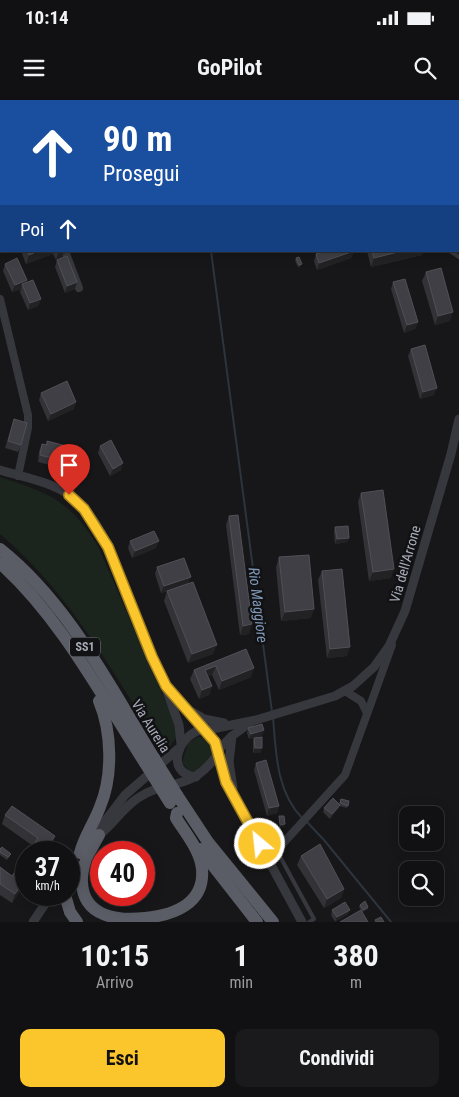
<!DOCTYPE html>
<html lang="it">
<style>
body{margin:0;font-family:"Roboto Condensed",sans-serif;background:#1a1a1c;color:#f1f3f6;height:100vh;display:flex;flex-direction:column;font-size:19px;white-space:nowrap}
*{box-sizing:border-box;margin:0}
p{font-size:16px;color:#9c9da0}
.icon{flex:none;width:28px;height:28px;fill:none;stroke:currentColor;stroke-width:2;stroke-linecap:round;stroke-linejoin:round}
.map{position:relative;height:822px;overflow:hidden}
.panel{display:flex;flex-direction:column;background:#111113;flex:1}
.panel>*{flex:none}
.hud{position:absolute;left:0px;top:0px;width:460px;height:152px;box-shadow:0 2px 12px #0003,0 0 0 1px #303133;background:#1a4fa0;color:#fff;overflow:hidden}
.controls{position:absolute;left:399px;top:706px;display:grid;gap:10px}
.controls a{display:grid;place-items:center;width:45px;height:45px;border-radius:10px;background:#111113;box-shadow:0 2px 12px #0003,0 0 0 1px #303133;font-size:25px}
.speed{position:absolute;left:15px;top:741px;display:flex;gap:10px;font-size:25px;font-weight:700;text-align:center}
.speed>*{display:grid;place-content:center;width:65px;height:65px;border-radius:50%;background:#111113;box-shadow:0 2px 12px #0003,0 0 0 1px #303133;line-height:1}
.speed small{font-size:12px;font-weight:400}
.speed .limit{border:8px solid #d22;background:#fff;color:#111}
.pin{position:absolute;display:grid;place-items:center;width:42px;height:42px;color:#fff;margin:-51px -21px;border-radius:50% 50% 50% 0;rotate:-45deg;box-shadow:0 0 5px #0007}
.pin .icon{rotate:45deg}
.me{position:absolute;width:55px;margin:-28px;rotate:332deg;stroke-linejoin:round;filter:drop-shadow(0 0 4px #0008)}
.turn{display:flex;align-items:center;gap:18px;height:105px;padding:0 20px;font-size:22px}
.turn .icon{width:65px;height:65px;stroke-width:2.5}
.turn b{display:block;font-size:35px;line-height:42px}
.then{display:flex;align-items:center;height:48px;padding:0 20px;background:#0003;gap:10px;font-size:19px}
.eta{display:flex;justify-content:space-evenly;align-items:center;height:85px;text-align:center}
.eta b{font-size:30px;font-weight:700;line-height:35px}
.action{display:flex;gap:10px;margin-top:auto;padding:10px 20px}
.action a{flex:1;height:58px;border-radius:10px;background:#fbc52c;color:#111;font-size:20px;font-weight:700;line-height:58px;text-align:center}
.action a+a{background:#1a1a1c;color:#f1f3f6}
.status{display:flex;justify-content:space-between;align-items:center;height:35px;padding:0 25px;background:#111113;direction:ltr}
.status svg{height:14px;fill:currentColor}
header{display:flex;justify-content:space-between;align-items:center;height:65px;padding:0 20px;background:#111113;font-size:22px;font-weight:700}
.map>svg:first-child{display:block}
.green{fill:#1c241e}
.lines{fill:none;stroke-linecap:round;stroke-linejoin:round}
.stream{stroke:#2c343e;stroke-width:2}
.service{stroke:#37383e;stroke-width:4}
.minor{stroke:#37383e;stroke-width:8}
.tertiary{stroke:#37383e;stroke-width:9}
.trunk{stroke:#5b5d66;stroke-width:12}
.trunk-bridge{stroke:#5b5d66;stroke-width:12}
.wall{fill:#333237}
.shaded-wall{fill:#222225}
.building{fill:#3f3f45;stroke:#505057}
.route-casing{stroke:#a3801d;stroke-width:12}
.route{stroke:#fbc52c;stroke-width:9}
.labels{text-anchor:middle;stroke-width:5;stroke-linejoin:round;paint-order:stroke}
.shield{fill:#121214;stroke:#7b7e88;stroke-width:1}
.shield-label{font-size:12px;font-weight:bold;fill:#a8acb9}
.street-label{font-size:14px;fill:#a8acb9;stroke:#121214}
.water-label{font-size:15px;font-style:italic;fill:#7d97b6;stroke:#121214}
</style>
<div class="status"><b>10:14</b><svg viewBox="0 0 49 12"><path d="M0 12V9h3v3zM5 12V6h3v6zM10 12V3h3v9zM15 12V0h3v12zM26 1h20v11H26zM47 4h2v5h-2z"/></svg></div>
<header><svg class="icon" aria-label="menu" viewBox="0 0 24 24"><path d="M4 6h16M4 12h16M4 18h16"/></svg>GoPilot<svg class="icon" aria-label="search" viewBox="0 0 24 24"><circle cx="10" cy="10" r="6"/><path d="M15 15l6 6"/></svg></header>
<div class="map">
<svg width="459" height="822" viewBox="0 0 459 822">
<rect width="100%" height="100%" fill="#171719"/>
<g class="green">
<path d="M0 377C51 394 68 399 98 446L175 623 177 637 168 649 160 647C113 572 69 492 0 434Z"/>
<path d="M198 637 207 638C220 654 207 661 196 672H190L182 663 188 643Z"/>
</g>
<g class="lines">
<g class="stream">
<path d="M191 0V1"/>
<path d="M211 151 272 612"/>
<path d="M273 617C276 652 276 691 302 718"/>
<path d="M306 721 324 740 391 822"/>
</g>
<g class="service">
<path d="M442 0 443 1"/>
<path d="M450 151 459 157"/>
<path d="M277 751 314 819 309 822"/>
</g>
<g class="minor">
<path d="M74 0 75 1"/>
<path d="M145 0V1"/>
<path d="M61 1 64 0"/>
<path d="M0 24H1"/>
<path d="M65 151 79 188"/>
<path d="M0 199 28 315V328L18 376"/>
<path d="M345 591 361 601 367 613"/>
<path d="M268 760 345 675 392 545"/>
</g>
<g class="tertiary">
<path d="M0 370C23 377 52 382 71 396 120 432 133 535 166 586 177 601 191 615 204 629"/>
<path d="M167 591 179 625 181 644"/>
<path d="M192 612 204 619 224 623"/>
<path d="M207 630 256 620 335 596 353 586 374 567 389 546 405 511 451 354 459 319"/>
<path d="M232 636 229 662 233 688"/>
<path d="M218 650 232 636 251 622"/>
<path d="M196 677C163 673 179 633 204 629L217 645 226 682 302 822"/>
<path d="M92 738 125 695 178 649"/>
<path d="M95 738C111 728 121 709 138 698 170 677 189 694 218 654"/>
<path d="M33 822 51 795"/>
</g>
<g class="trunk">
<path d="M0 449C68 503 109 585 154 658"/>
<path d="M0 463C61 518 101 595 145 663"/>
<path d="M177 695 208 742 273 822"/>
<path d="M99 735C91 749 81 765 82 782 83 817 118 821 145 818 173 815 205 804 202 769 200 750 186 734 176 718L177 713"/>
<path d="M200 749 257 822"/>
<path d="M80 753C84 737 94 723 100 707 113 676 112 632 99 601"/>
<path d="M69 772 71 766"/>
<path d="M65 795 70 812 77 822"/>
</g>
<g class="trunk-bridge">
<path d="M154 658 177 695"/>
<path d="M145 663 170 703"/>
</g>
</g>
<g class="wall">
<path d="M263 0H278L279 1H264Z"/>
<path d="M1 61V74L0 71V65Z"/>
<path d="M21 151H64L62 158 56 160 53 154 26 164Z"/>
<path d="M354 151 351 158 317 170 314 161 316 154Z"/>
<path d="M367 151H423L422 155 371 167Z"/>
<path d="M296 158 301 166 298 167 295 161Z"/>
<path d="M57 160 75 189 65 193 55 167Z"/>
<path d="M5 164 27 180 26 183 41 199 38 206 28 210 20 192 21 189 12 192 3 171Z"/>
<path d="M426 172 450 221 435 225 422 181Z"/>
<path d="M393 182 418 222 415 229 404 233 391 189Z"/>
<path d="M411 249 434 295 420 299 408 256Z"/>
<path d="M41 293 74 309 48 321 39 300Z"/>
<path d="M14 319 21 345 18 352 5 348Z"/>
<path d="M47 341 71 363 69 370 38 362 39 351 42 344 46 345Z"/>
<path d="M100 346 121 370 110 376 98 353Z"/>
<path d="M361 393 391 478 369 481 358 402Z"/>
<path d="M229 416 249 534 240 535 226 425Z"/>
<path d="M335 427 349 438 347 442 335 444 334 432Z"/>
<path d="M130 441 156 448 132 458 128 448Z"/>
<path d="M279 457 311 518 281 521 276 467Z"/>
<path d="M157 467 189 483 213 554 188 563 164 501 167 491 172 490 161 493 155 474Z"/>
<path d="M322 471 347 556 327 558 318 480Z"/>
<path d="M246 549 251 577 219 590 212 575 208 576 212 586 209 595 199 599 190 579 194 570Z"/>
<path d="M248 628 264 630 262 635 249 639 247 633Z"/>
<path d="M254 638 261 653H253V642Z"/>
<path d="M256 663 279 706 277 713 267 716 254 670Z"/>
<path d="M341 699 349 701 347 708 339 706 338 709 330 719 323 712 324 708 339 704Z"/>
<path d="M5 715 55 736 52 745 33 746 2 724Z"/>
<path d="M0 749 10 756 7 760 0 755Z"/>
<path d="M301 756 344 789 341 798 324 808 297 765Z"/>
<path d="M0 767 12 776 26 782 12 803 0 795Z"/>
<path d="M360 805 368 807V809L362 812 359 807Z"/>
<path d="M332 810 348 814 335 822 331 815Z"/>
</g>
<g class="shaded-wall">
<path d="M38 151H54L53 154 26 164 29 155Z"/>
<path d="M59 151H64L62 158 56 160Z"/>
<path d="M354 151 351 158 317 170 319 163Z"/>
<path d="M402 151H423L422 155 371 167 374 158Z"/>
<path d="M27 180 24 187 22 184 21 189 12 192 15 185Z"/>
<path d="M77 182 75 189 65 193 67 186Z"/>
<path d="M41 199 38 206 28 210 30 203Z"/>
<path d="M453 212 450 221 435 225 438 216Z"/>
<path d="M418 222 415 229 404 233 407 225Z"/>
<path d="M437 288 434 295 420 299 423 292Z"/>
<path d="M76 302 74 309 48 321 51 314Z"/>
<path d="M123 363 121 370 110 376 113 369Z"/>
<path d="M349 438 347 442 335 444 337 439Z"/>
<path d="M159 441 156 448 132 458 135 451Z"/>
<path d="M394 469 391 478 369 481 373 472Z"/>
<path d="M191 477 188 484 161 493 164 486Z"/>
<path d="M314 509 311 518 281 521 285 512Z"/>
<path d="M252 524 249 534 240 535 243 526Z"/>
<path d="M217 545 213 554 188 563 192 554Z"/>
<path d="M350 547 347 556 327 558 330 549Z"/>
<path d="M216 566 212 575 202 579 205 570Z"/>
<path d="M254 568 251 577 219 590 222 581Z"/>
<path d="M212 586 209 595 199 599 202 590Z"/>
<path d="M264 630 262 635 249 639 251 634Z"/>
<path d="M255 648H262L261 653H253Z"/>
<path d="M340 705 338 709 330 719 332 714Z"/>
<path d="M279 706 277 713 267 716 269 708Z"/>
<path d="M285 724 284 727H279L280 725Z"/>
<path d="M55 736 52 745 47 752H44Z"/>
<path d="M26 778V782L12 803 15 794Z"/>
<path d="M344 789 341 798 324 808 327 799Z"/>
<path d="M350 810 348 814 335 822 337 817Z"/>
</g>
<g class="building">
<path d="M270 0H278L279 1H270Z"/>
<path d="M0 36 1 40V45H0Z"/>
<path d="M0 78H1V95L0 93Z"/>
<path d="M1 100V111H0V101Z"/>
<path d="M1 119V139H0V120Z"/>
<path d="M28 151H38L29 155Z"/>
<path d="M325 151H354L319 163 316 154Z"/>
<path d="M372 151H402L374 158Z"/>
<path d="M67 156 77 182 67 186 57 160Z"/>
<path d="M299 157 302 164 299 165 296 158Z"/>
<path d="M17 158 27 180 15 185 5 164Z"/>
<path d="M441 168 453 212 438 216 426 172Z"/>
<path d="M405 179 418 222 407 225 393 182Z"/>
<path d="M33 180 41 199 30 203 22 184Z"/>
<path d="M425 245 437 288 423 292 411 249Z"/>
<path d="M67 281 76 302 51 314 41 293Z"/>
<path d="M14 319 27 323 21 345 8 341Z"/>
<path d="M111 340 123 363 113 369 100 346Z"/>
<path d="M47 341 74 348 71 363 40 355 42 344 47 345Z"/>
<path d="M383 390 394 469 373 472 361 393Z"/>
<path d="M238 415 252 524 243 526 229 416Z"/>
<path d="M348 426 349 438 337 439 335 427Z"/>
<path d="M154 431 159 441 135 451 130 441Z"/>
<path d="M309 455 314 509 285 512 279 457Z"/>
<path d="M184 458 191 477 164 486 157 467Z"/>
<path d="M342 469 350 547 330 549 322 471Z"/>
<path d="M193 482 217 545 192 554 167 491Z"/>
<path d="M246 549 254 568 222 581 216 566 205 570 212 586 202 590 194 570Z"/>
<path d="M262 624 264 630 251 634 248 628Z"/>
<path d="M262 637V648H255L254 638Z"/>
<path d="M266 660 279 706 269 708 256 663Z"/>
<path d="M333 698 340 705 332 714 324 708Z"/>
<path d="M341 699 349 701 348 706 340 703Z"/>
<path d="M12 706 55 736 44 752H28L38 738 5 715Z"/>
<path d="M279 716H284L285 724 280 725Z"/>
<path d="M320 744 344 789 327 799 301 756Z"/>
<path d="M2 747 11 754 8 757 0 752V749Z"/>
<path d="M26 756V778L15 794 0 784V767L12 776Z"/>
<path d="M365 801 368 807 363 810 360 805Z"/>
<path d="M345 802 350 810 337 817 332 810Z"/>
<path d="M361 810 368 822H340Z"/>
<path d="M381 817 384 822H376L375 820Z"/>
</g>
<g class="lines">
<g class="route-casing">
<path id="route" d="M69 395 84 409 108 447 152 557 166 586 215 642 226 682 260 744"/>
</g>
<use href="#route" class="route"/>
</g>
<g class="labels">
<rect class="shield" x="70" y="537.5" width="30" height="19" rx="4"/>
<g class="shield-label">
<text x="85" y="551">SS1</text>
</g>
<g class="street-label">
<text transform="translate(405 464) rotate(-74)" y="5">Via dell'Arrone</text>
<text transform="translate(151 626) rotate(58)" y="5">Via Aurelia</text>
</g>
<g class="water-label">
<text transform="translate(258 505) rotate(83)" y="5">Rio Maggiore</text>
</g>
</g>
</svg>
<div class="controls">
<a><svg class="icon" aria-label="sound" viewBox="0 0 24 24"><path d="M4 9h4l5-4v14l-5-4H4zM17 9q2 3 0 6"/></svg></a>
<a><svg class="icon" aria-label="search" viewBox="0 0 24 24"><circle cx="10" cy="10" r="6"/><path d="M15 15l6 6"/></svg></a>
</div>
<div class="speed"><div>37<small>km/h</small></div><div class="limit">40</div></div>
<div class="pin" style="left:69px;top:395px;background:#d93025"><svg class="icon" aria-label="arrive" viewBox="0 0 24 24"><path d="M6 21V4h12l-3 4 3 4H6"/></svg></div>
<svg class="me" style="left:260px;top:744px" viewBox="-20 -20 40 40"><circle r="17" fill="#fbc52c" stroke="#fff" stroke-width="3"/><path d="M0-11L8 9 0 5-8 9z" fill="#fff"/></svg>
<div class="hud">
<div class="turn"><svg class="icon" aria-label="ahead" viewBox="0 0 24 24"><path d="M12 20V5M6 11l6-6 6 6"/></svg><div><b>90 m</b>Prosegui</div></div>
<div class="then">Poi<svg class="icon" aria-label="ahead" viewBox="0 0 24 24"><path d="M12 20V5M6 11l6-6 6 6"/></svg></div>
</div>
</div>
<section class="panel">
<div class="eta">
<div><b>10:15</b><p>Arrivo</p></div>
<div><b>1</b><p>min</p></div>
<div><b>380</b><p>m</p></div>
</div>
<div class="action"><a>Esci</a><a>Condividi</a></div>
</section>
